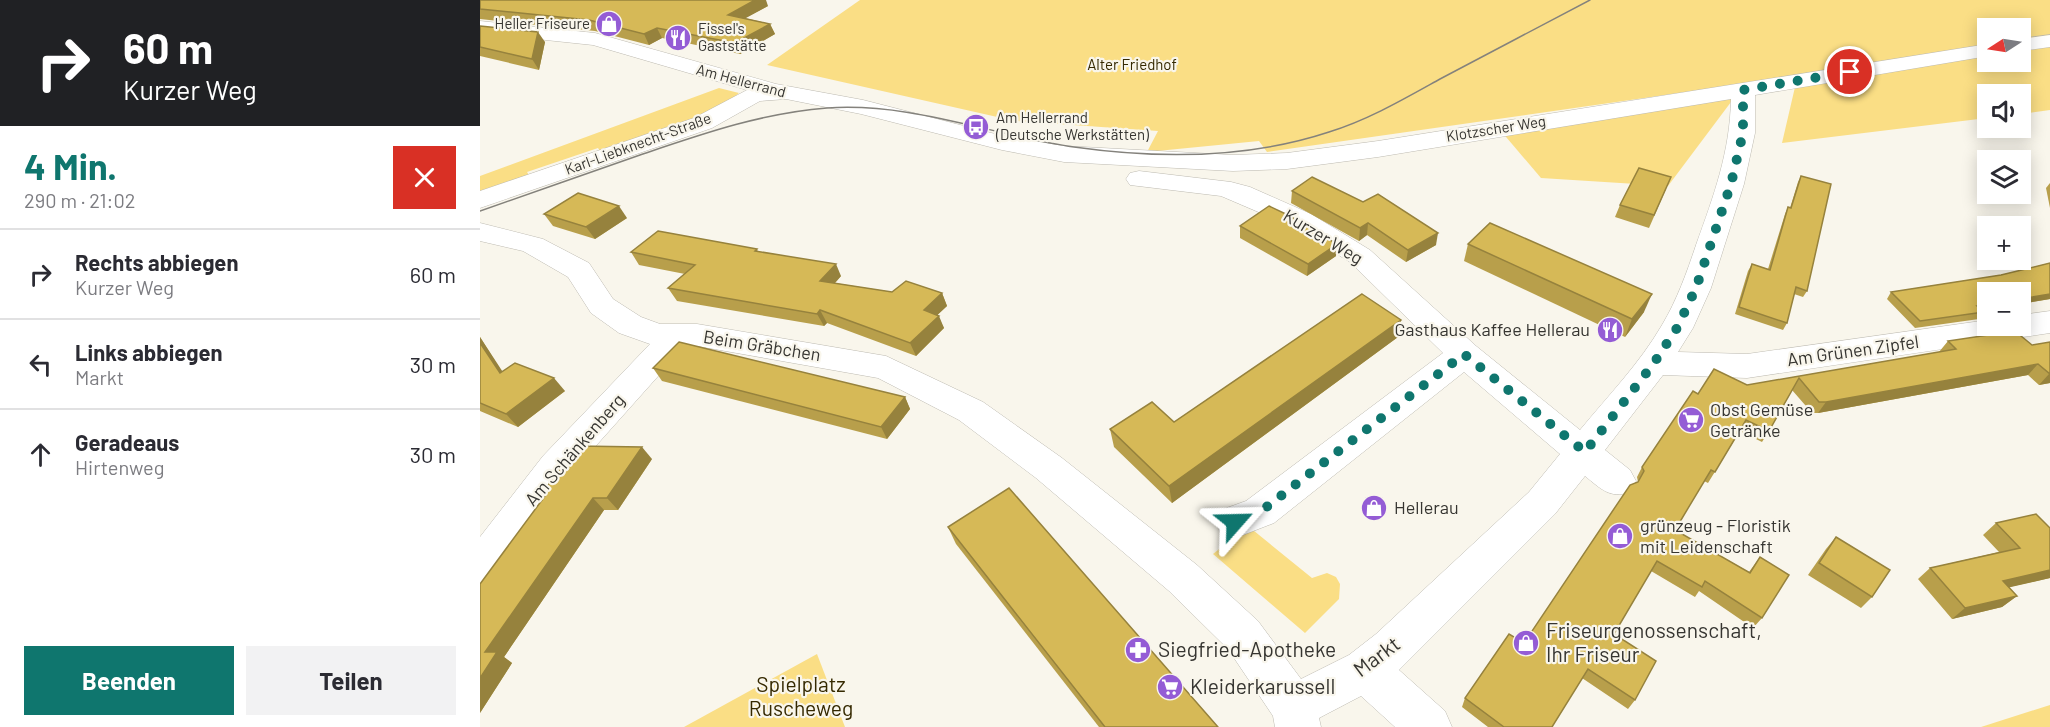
<!DOCTYPE html>
<html lang="de">
<meta charset="utf-8">
<style>
body{margin:0;font-family:Barlow,sans-serif;background:#f2f2f3;color:#2b2b33;height:100vh;display:flex;flex-direction:column;font-size:22px;white-space:nowrap}
*{box-sizing:border-box;margin:0}
p{font-size:20px;color:#7c7c81}
.icon{flex:none;width:33px;height:33px;fill:none;stroke:currentColor;stroke-width:2;stroke-linecap:round;stroke-linejoin:round}
.map{position:relative;flex:1;overflow:hidden}
.panel{display:flex;flex-direction:column;background:#fff;width:480px}
.panel>*{flex:none}
.top-card{background:#202124;color:#fff;overflow:hidden}
.needle{width:39px;rotate:258deg}
.buttons{position:absolute;left:1497px;top:18px;display:grid;gap:12px}
.buttons a{display:grid;place-items:center;width:54px;height:54px;border-radius:0px;background:#fff;box-shadow:0 3px 15px #0003;font-size:30px}
.pin{position:absolute;display:grid;place-items:center;width:51px;height:51px;color:#fff;margin:-26px;border:3px solid #fff;border-radius:50%;box-shadow:0 2px 6px #0007}
.me{position:absolute;width:66px;margin:-33px;rotate:65deg;stroke-linejoin:round;filter:drop-shadow(0 0 4px #0008)}
.turn{display:flex;align-items:center;gap:21px;height:126px;padding:0 24px;font-size:27px}
.turn .icon{width:78px;height:78px;stroke-width:2.5}
.turn b{display:block;font-size:42px;line-height:51px}
.round{display:grid;place-items:center;flex:none;width:63px;height:63px;border-radius:0px;background:#f2f2f3}
.head{display:flex;align-items:center;justify-content:space-between;height:102px;padding:0 24px}
h1{font-size:36px;font-weight:700;line-height:45px;color:#0f766e}
.primary-button{display:flex;gap:12px;margin-top:auto;padding:12px 24px}
.primary-button a{flex:1;height:69px;border-radius:0px;background:#0f766e;color:#fff;font-size:24px;font-weight:700;line-height:69px;text-align:center}
.primary-button a+a{background:#f2f2f3;color:#2b2b33}
ul{padding:0;list-style:none}
li{display:flex;align-items:center;gap:18px;height:90px;padding:0 24px;border-top:2px solid #e1e1e2}
li div{flex:1}
li b{display:block;font-size:22px}
li em{font-style:normal}
main{display:flex;flex:1;min-height:0}
.map>svg:first-child{display:block}
.green{fill:#fade85;fill-rule:evenodd}
.lines{fill:none;stroke-linecap:round;stroke-linejoin:round}
.minor-casing{stroke:#bdbab1;stroke-width:1}
.minor{fill:#fff;fill-rule:evenodd}
.tram{stroke:#84827c;stroke-width:1.5}
.wall{fill:#b89f4b}
.shaded-wall{fill:#96823d}
.building{fill:#d6b957;stroke:#96823d;stroke-width:1.5}
.route{stroke:#0f766e;stroke-width:10;stroke-dasharray:0 18}
.labels{text-anchor:middle;stroke-width:4.5;stroke-linejoin:round;paint-order:stroke}
.far-poi-label{font-size:15px;fill:#363531;stroke:#f9f6ec;text-anchor:start}
.far-park-label{font-size:15px;fill:#352900;stroke:#f9f6ec}
.far-street-label{font-size:15px;fill:#363531;stroke:#f9f6ec}
.street-label{font-size:18px;fill:#363531;stroke:#f9f6ec}
.poi-label{font-size:18px;fill:#363531;stroke:#f9f6ec;text-anchor:start}
.near-poi-label{font-size:21px;fill:#363531;stroke:#f9f6ec;text-anchor:start}
.near-street-label{font-size:21px;fill:#363531;stroke:#f9f6ec}
.near-park-label{font-size:21px;fill:#352900;stroke:#f9f6ec}
</style>
<main>
<section class="panel">
<div class="top-card">
<div class="turn"><svg class="icon" aria-label="right" viewBox="0 0 24 24"><path d="M7 20v-9h11M14 6l5 5-5 5"/></svg><div><b>60 m</b>Kurzer Weg</div></div>
</div>
<div class="head"><div><h1>4 Min.</h1><p>290 m · 21:02</p></div><a class="round" style="background:#d93025;color:#fff"><svg class="icon" aria-label="close" viewBox="0 0 24 24"><path d="M6 6l12 12M18 6L6 18"/></svg></a></div>
<ul>
<li><svg class="icon" aria-label="right" viewBox="0 0 24 24"><path d="M7 20v-9h11M14 6l5 5-5 5"/></svg><div><b>Rechts abbiegen</b><p>Kurzer Weg</p></div><em>60 m</em></li>
<li><svg class="icon" aria-label="left" viewBox="0 0 24 24"><path d="M17 20v-9H6M10 6l-5 5 5 5"/></svg><div><b>Links abbiegen</b><p>Markt</p></div><em>30 m</em></li>
<li><svg class="icon" aria-label="ahead" viewBox="0 0 24 24"><path d="M12 20V5M6 11l6-6 6 6"/></svg><div><b>Geradeaus</b><p>Hirtenweg</p></div><em>30 m</em></li>
</ul>
<div class="primary-button"><a>Beenden</a><a>Teilen</a></div>
</section>
<div class="map">
<svg width="1570" height="727" viewBox="0 0 1570 727">
<rect width="100%" height="100%" fill="#f9f6ec"/>
<g class="green">
<path d="M380 0H1570V110L1541 114 1540 94H1508L1507 118 1302 143 1315 87 1304 78 787 152 779 141 667 152 678 131 535 121 287 65ZM1508 28H1540V62H1508Z"/>
<path d="M239 88 259 93C226 123 163 137 121 153L118 148 47 172 50 177 0 194V176Z"/>
<path d="M1257 94 1188 186 1061 178 1021 131Z"/>
<path d="M768 526 832 578 847 573 856 577 860 584 859 599 825 633 733 554Z"/>
<path d="M337 654 365 727H204Z"/>
<path d="M1570 705V727H1501Z"/>
</g>
<g class="lines">
<g class="minor-casing">
<g id="minor">
<path d="M0 21 115 33 296 84 383 100 523 136 584 146 753 155 807 153 898 141 1508 44V56L1275 95V133L1264 184 1231 288 1213 328 1198 352 1267 354 1508 320V326H1540V315L1570 311V333L1267 378 1183 375 1125 450 1150 470 1156 481 1150 492C1130 499 1121 489 1105 476L1075 514 919 670 965 711 972 727H915L881 696 839 718 841 727H795L793 716 748 649 689 591 556 478 479 420 398 378 217 346H205L89 476 14 581 0 586V537L63 456 170 344 139 333 111 313 88 277 43 251 0 241V223L63 239 109 263 133 299 161 317 180 324H217L406 356 503 402 582 458 717 565 778 621 821 679 869 655 896 634 1049 492 1080 454 984 372 794 523 755 538 741 534 736 522 741 510 766 501 963 353 870 262 811 226 741 196 650 185 646 179 650 173 659 171 751 182 770 187 831 214 890 250 996 346 1100 430C1128 396 1160 363 1182 325 1197 300 1207 272 1216 245 1234 195 1250 152 1251 99L898 157 807 169 753 171 584 162 522 150 381 114 306 99 280 101 232 128 0 208V191L214 118 267 90 113 45 0 33Z"/>
<path d="M1570 35V47L1540 51V39Z"/>
</g>
</g>
<use href="#minor" class="minor"/>
<path class="tram" d="M0 211C53 192 107 174 160 155 222 134 282 113 347 108 432 102 511 135 594 147 679 159 767 159 849 132 888 120 924 99 960 79 1010 53 1060 26 1110 0"/>
</g>
<g class="wall">
<path d="M0 0 288 6 265 18 290 24 295 34 260 54 182 38 169 45 115 31 0 19Z"/>
<path d="M0 26 65 42 59 70 0 56Z"/>
<path d="M1321 176 1327 291 1323 297 1314 294 1307 323 1303 330 1255 314 1268 271 1272 264 1288 269 1305 214 1308 207 1310 208 1318 182Z"/>
<path d="M1570 183V208L1566 188Z"/>
<path d="M1186 189 1169 228 1135 217 1140 205Z"/>
<path d="M812 191 956 245 926 262 887 235 879 241 811 203Z"/>
<path d="M64 214 147 218 115 239 73 226Z"/>
<path d="M760 226 856 256 827 276 760 238Z"/>
<path d="M988 244 1164 312 1145 337 984 261Z"/>
<path d="M277 249 278 252 361 276 355 283 412 292 462 293 467 306 457 315 464 328 436 356 347 323 344 326 197 301 188 288 205 274 159 265 151 252Z"/>
<path d="M1570 263V299L1540 304V292H1508V310L1502 311 1504 312 1499 319 1435 328 1407 299 1411 292 1521 275Z"/>
<path d="M921 320 918 337 692 503 634 447 630 429 694 422Z"/>
<path d="M0 337 22 372 85 391 38 427 0 411Z"/>
<path d="M1468 341 1552 345 1570 342V383L1559 385 1548 375 1338 413H1332L1312 390 1289 431 1282 442 1260 431 1228 483 1224 481 1195 530 1269 572 1280 557 1282 618 1273 628 1219 591 1215 597 1171 571 1134 634 1155 700 1148 709 1102 678 1072 727H1008L982 707 985 698 1044 643 1158 482 1157 477 1162 467 1218 394 1267 385 1459 352Z"/>
<path d="M173 368 425 397 430 409 407 439 182 381Z"/>
<path d="M172 459 138 510H124L24 657 32 663 0 713 63 499 60 496Z"/>
<path d="M1516 523 1570 528V578L1529 587 1537 596 1522 607 1472 619 1438 579 1450 568 1519 552 1503 535Z"/>
<path d="M468 527 738 727H619L476 544Z"/>
<path d="M1356 537 1392 597 1381 608 1328 575 1346 549Z"/>
</g>
<g class="shaded-wall">
<path d="M275 0H286L288 6 253 25 248 15Z"/>
<path d="M290 24 295 34 260 54 255 43Z"/>
<path d="M177 28 182 38 169 45 164 34Z"/>
<path d="M58 32 65 42 59 70 52 59Z"/>
<path d="M139 206 147 218 115 239 106 227Z"/>
<path d="M888 223 887 235 879 241 880 228Z"/>
<path d="M958 233 956 245 926 262 928 250Z"/>
<path d="M857 244 856 256 827 276 828 264Z"/>
<path d="M356 264 361 276 346 293 340 281Z"/>
<path d="M462 293 467 306 449 323 444 310Z"/>
<path d="M1172 294 1164 312 1145 337 1152 319Z"/>
<path d="M1570 294V299L1540 304V299Z"/>
<path d="M1508 304V310L1491 312 1497 306Z"/>
<path d="M340 310 347 323 344 326 337 314Z"/>
<path d="M459 316 464 328 436 356 430 343Z"/>
<path d="M921 320 918 337 692 503 689 486Z"/>
<path d="M0 337 32 386 20 373 0 343Z"/>
<path d="M1558 364 1548 375 1338 413 1346 402Z"/>
<path d="M1569 374H1570V383L1559 385Z"/>
<path d="M74 378 85 391 38 427 26 414Z"/>
<path d="M425 397 430 409 407 439 401 427Z"/>
<path d="M162 447 172 459 138 510 127 498Z"/>
<path d="M113 498 124 510 24 657 32 663 0 713V678L5 652Z"/>
<path d="M1570 570V578L1509 592 1523 581Z"/>
<path d="M1537 596 1522 607 1472 619 1485 608Z"/>
</g>
<g class="building">
<path d="M0 0H275L248 15 290 24 255 43 177 28 164 34 109 20 0 9Z"/>
<path d="M0 26 58 32 52 59 0 47Z"/>
<path d="M1159 168 1191 177 1174 215 1140 205Z"/>
<path d="M1321 176 1351 184 1327 291 1316 287 1307 323 1259 307 1272 264 1290 270 1308 207 1311 208Z"/>
<path d="M832 177 883 202 898 194 958 233 928 250 888 223 880 228 812 191Z"/>
<path d="M98 193 139 206 106 227 64 214Z"/>
<path d="M789 206 810 216 857 244 828 264 760 226Z"/>
<path d="M1010 223 1172 294 1152 319 988 244Z"/>
<path d="M178 231 277 249 275 251 356 264 340 281 412 292 426 281 462 293 444 310 459 316 430 343 340 310 337 314 188 288 215 265 151 252Z"/>
<path d="M1570 263V294L1540 299V292H1508V304L1497 306 1504 312 1440 321 1411 292 1521 275Z"/>
<path d="M882 294 921 320 689 486 630 429 672 402 694 422Z"/>
<path d="M1535 331 1552 345 1570 342V374L1558 364 1346 402H1339L1319 378 1289 431 1266 420 1235 472 1231 470 1195 530 1270 573 1280 557 1309 575 1282 618 1225 581 1222 587 1177 561 1134 634 1176 661 1155 700 1108 669 1072 727H1024L985 698 1029 634 1044 643 1150 485 1158 482 1164 471 1162 467 1213 391 1218 394 1234 369 1267 385 1476 349 1468 341Z"/>
<path d="M199 342 425 397 401 427 173 368Z"/>
<path d="M0 343 20 373 35 363 74 378 26 414 0 403Z"/>
<path d="M97 446 162 447 127 498H113L5 652H17L0 678V584L65 496H60Z"/>
<path d="M529 488 738 727H625L468 527Z"/>
<path d="M1556 514 1570 528V570L1523 581 1537 596 1485 608 1450 568 1540 548 1516 523Z"/>
<path d="M1356 537 1410 570 1392 597 1339 563Z"/>
</g>
<g class="lines">
<path class="route" d="M755 522 780 512 984 354 1105 452 1174 363 1197 328 1216 288 1251 184 1263 133V90L1370 72"/>
</g>
<defs>
<g id="shop-disc" transform="scale(1.35)"><circle r="9.5" fill="#945cd5" stroke="#f9f6ec"/><path d="M-5-2.5h2.3a2.7 3.5 0 0 1 5.4 0H5L5.5 6h-11ZM-1.5-2.5h3a1.5 2.3 0 0 0-3 0Z" fill="#fff"/></g>
<g id="restaurant-disc" transform="scale(1.35)"><circle r="9.5" fill="#945cd5" stroke="#f9f6ec"/><path d="M-5-6h1v4h1v-4h1v4h1v-4h1v5L-1.5 .5V6h-2V.5L-5-1ZM5-6V6H3V1.5H1.5Q1.5-4 5-6Z" fill="#fff"/></g>
<g id="bus-disc" transform="scale(1.35)"><circle r="9.5" fill="#945cd5" stroke="#f9f6ec"/><path d="M-5-6H5V4H4V6H2V4H-2V6H-4V4H-5ZM-3.5-4V0h7V-4ZM-3.5 1.2v1.5H-2V1.2ZM2 1.2v1.5H3.5V1.2Z" fill="#fff"/></g>
<g id="supermarket-disc" transform="scale(1.35)"><circle r="9.5" fill="#945cd5" stroke="#f9f6ec"/><path d="M-6-5.5h2.5l.6 2H6L4.5 2H-2.5L-4.4-4H-6ZM-1.5 3.2a1.3 1.3 0 1 0 .1 0ZM3 3.2a1.3 1.3 0 1 0 .1 0Z" fill="#fff"/></g>
<g id="pharmacy-disc" transform="scale(1.35)"><circle r="9.5" fill="#945cd5" stroke="#f9f6ec"/><path d="M-2-6h4v4h4v4h-4v4h-4v-4h-4v-4h4Z" fill="#fff"/></g>
</defs>
<g fill-rule="evenodd">
<use href="#shop-disc" x="129" y="24"/>
<use href="#restaurant-disc" x="198" y="38"/>
<use href="#bus-disc" x="496" y="127"/>
<use href="#restaurant-disc" x="1130" y="330"/>
<use href="#supermarket-disc" x="1211" y="420"/>
<use href="#shop-disc" x="894" y="508"/>
<use href="#shop-disc" x="1140" y="536"/>
<use href="#shop-disc" x="1046" y="643"/>
<use href="#pharmacy-disc" x="658" y="650"/>
<use href="#supermarket-disc" x="690" y="687"/>
</g>
<g class="labels">
<g class="far-poi-label">
<text x="110" y="29" text-anchor="end">Heller Friseure</text>
<text x="218" y="34">Fissel's<tspan x="218" dy="17">Gaststätte</tspan></text>
<text x="516" y="123">Am Hellerrand<tspan x="516" dy="17">(Deutsche Werkstätten)</tspan></text>
</g>
<g class="far-park-label">
<text x="652" y="70">Alter Friedhof</text>
</g>
<g class="far-street-label">
<text transform="translate(261 81) rotate(15)" y="5">Am Hellerrand</text>
<text transform="translate(1016 129) rotate(-9)" y="5">Klotzscher Weg</text>
<text transform="translate(158 144) rotate(-20)" y="5">Karl-Liebknecht-Straße</text>
</g>
<g class="street-label">
<text transform="translate(843 237) rotate(31)" y="6">Kurzer Weg</text>
<text transform="translate(282 346) rotate(9)" y="6">Beim Gräbchen</text>
<text transform="translate(1373 351) rotate(-8)" y="6">Am Grünen Zipfel</text>
<text transform="translate(95 450) rotate(-49)" y="6">Am Schänkenberg</text>
</g>
<g class="poi-label">
<text x="1110" y="336" text-anchor="end">Gasthaus Kaffee Hellerau</text>
<text x="1230" y="416">Obst Gemüse<tspan x="1230" dy="21">Getränke</tspan></text>
<text x="914" y="514">Hellerau</text>
<text x="1160" y="532">grünzeug - Floristik<tspan x="1160" dy="21">mit Leidenschaft</tspan></text>
</g>
<g class="near-poi-label">
<text x="1066" y="638">Friseurgenossenschaft,<tspan x="1066" dy="24">Ihr Friseur</tspan></text>
<text x="678" y="657">Siegfried-Apotheke</text>
<text x="710" y="694">Kleiderkarussell</text>
</g>
<g class="near-street-label">
<text transform="translate(897 657) rotate(-37)" y="7">Markt</text>
</g>
<g class="near-park-label">
<text x="321" y="692">Spielplatz<tspan x="321" dy="24">Ruscheweg</tspan></text>
</g>
</g>
</svg>
<div class="buttons">
<a><svg class="needle" viewBox="-14 -14 28 28"><path d="M0-13l5 13h-10z" fill="#e53935"/><path d="M0 13l5-13h-10z" fill="#7c7c81"/></svg></a>
<a><svg class="icon" aria-label="sound" viewBox="0 0 24 24"><path d="M4 9h4l5-4v14l-5-4H4zM17 9q2 3 0 6"/></svg></a>
<a><svg class="icon" aria-label="layers" viewBox="0 0 24 24"><path d="M12 4l9 5-9 5-9-5zM3 14l9 5 9-5"/></svg></a>
<a>+</a>
<a>−</a>
</div>
<div class="pin" style="left:1370px;top:72px;background:#d93025"><svg class="icon" aria-label="arrive" viewBox="0 0 24 24"><path d="M6 21V4h12l-3 4 3 4H6"/></svg></div>
<svg class="me" style="left:755px;top:522px" viewBox="-20 -20 40 40"><path d="M0-17L14 15 0 8-14 15z" fill="#0f766e" stroke="#fff" stroke-width="4"/></svg>
</div>
</main>
